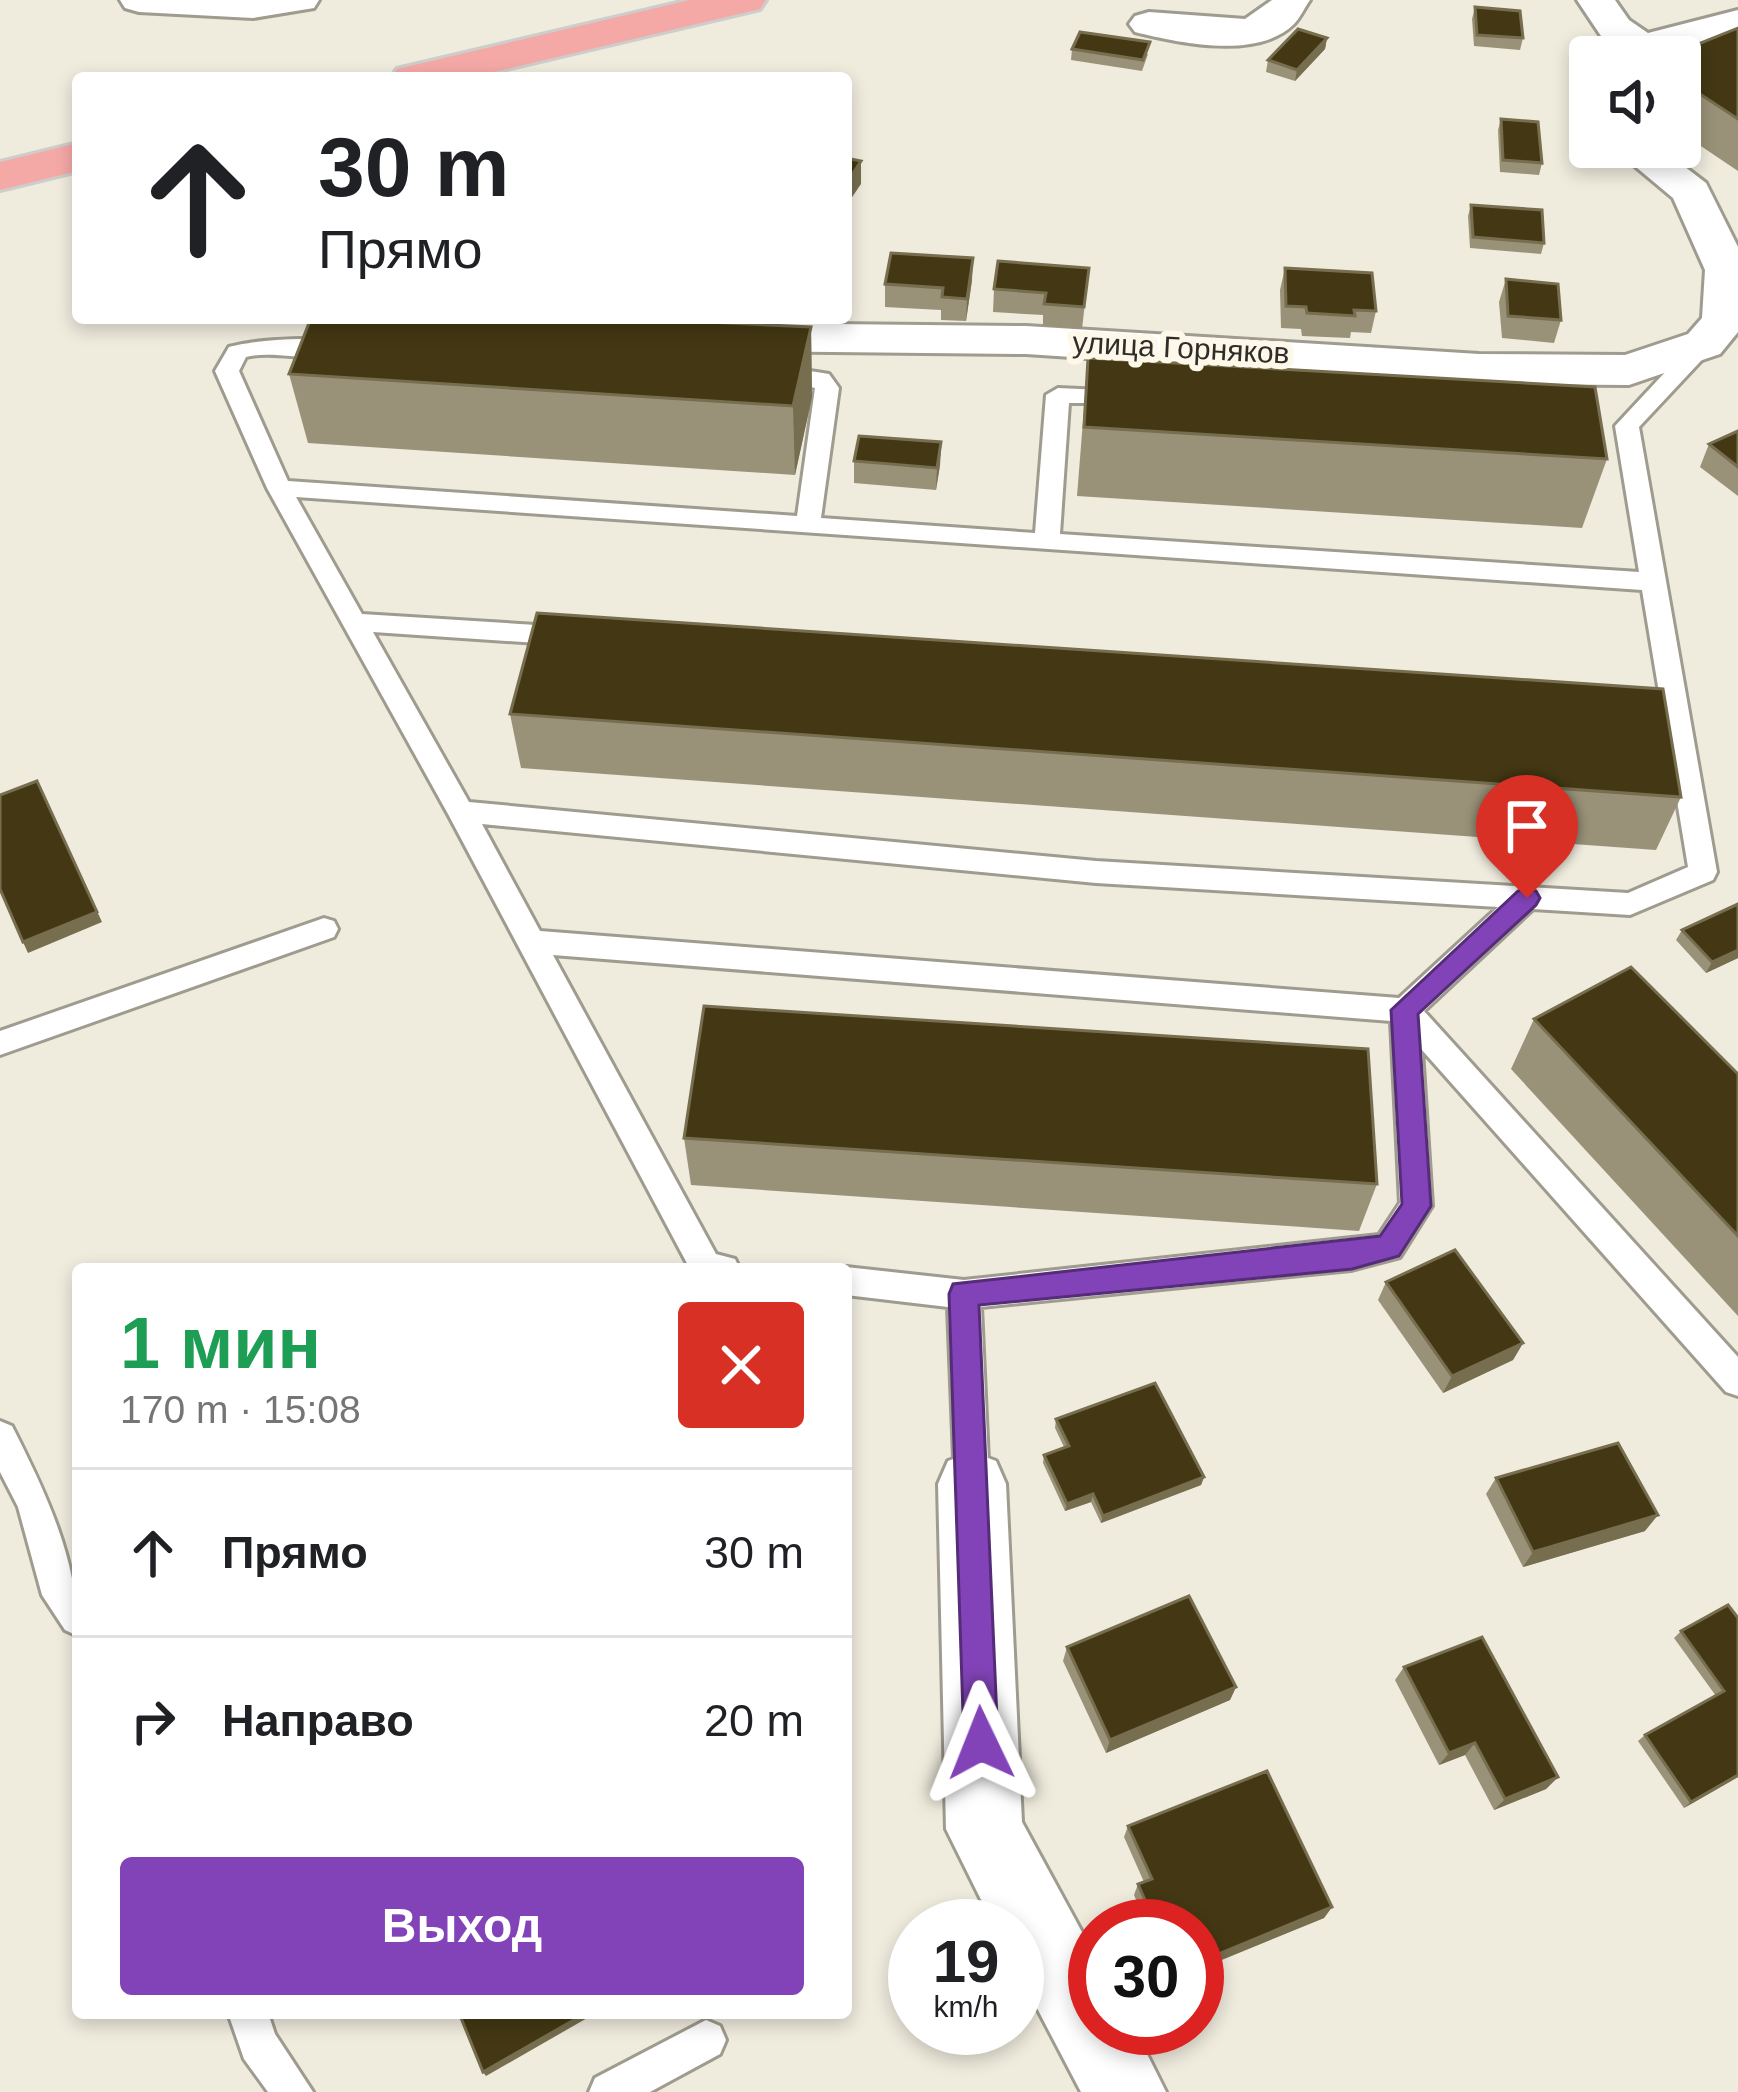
<!DOCTYPE html>
<html lang="ru">
<meta charset="utf-8">
<style>
body{margin:0;font-family:Helvetica,sans-serif;background:#f2f2f2;color:#202124;height:100vh;display:flex;flex-direction:column;font-size:45px;white-space:nowrap}
*{box-sizing:border-box;margin:0}
p{font-size:39px;color:#757577}
.icon{flex:none;width:66px;height:66px;fill:none;stroke:currentColor;stroke-width:2;stroke-linecap:round;stroke-linejoin:round}
.map{position:relative;flex:1;overflow:hidden}
.side{position:absolute;left:72px;top:1263px;width:780px;height:756px;display:flex;flex-direction:column;background:#fff;border-radius:12px;box-shadow:0 6px 18px #0003}
.side>*{flex:none}
.guide{position:absolute;left:72px;top:72px;width:780px;height:252px;border-radius:12px;box-shadow:0 6px 18px #0003;background:#fff;color:#202124;overflow:hidden}
.fabs{position:absolute;left:1569px;top:36px;display:grid;gap:24px}
.fabs a{display:grid;place-items:center;width:132px;height:132px;border-radius:12px;background:#fff;box-shadow:0 6px 18px #0003;font-size:60px}
.speed{position:absolute;left:888px;top:1899px;display:flex;gap:24px;font-size:60px;font-weight:700;text-align:center}
.speed>*{display:grid;place-content:center;width:156px;height:156px;border-radius:50%;background:#fff;box-shadow:0 6px 18px #0003;line-height:1}
.speed small{font-size:30px;font-weight:400}
.speed .limit{border:18px solid #d22;background:#fff;color:#111}
.pin{position:absolute;display:grid;place-items:center;width:102px;height:102px;color:#fff;margin:-123px -51px;border-radius:50% 50% 50% 0;rotate:-45deg;box-shadow:0 0 12px #0007}
.pin .icon{rotate:45deg}
.me{position:absolute;width:132px;margin:-66px;rotate:358deg;stroke-linejoin:round;filter:drop-shadow(0 0 9px #0008)}
.turn{display:flex;align-items:center;gap:42px;height:252px;padding:0 48px;font-size:54px}
.turn .icon{width:156px;height:156px;stroke-width:2.5}
.turn b{display:block;font-size:84px;line-height:102px}
.round{display:grid;place-items:center;flex:none;width:126px;height:126px;border-radius:12px;background:#f2f2f2}
.headline{display:flex;align-items:center;justify-content:space-between;height:204px;padding:0 48px}
h1{font-size:72px;font-weight:600;line-height:90px;color:#1e9e55}
.action{display:flex;gap:24px;margin-top:auto;padding:24px 48px}
.action a{flex:1;height:138px;border-radius:12px;background:#8243b8;color:#fff;font-size:48px;font-weight:600;line-height:138px;text-align:center}
ul{padding:0;list-style:none}
li{display:flex;align-items:center;gap:36px;height:168px;padding:0 48px;border-top:3px solid #e0e0e0}
li div{flex:1}
li b{display:block;font-size:45px}
li em{font-style:normal}
.map>svg:first-child{display:block}
.lines{fill:none;stroke-linecap:round;stroke-linejoin:round}
.service-casing{stroke:#9f9b8e;stroke-width:6}
.minor-casing{stroke:#9f9b8e;stroke-width:6}
.primary-casing{stroke:#cdcdcb;stroke-width:6}
.service{fill:#fff;fill-rule:evenodd}
.minor{fill:#fff;fill-rule:evenodd}
.primary{fill:#f5a9a6;fill-rule:evenodd}
.wall{fill:#999278}
.shaded-wall{fill:#776e50}
.building{fill:#433813;stroke:#776e50;stroke-width:3}
.route{fill:#8243b8;stroke:#542c78;stroke-width:3}
.labels{text-anchor:middle;stroke-width:12;stroke-linejoin:round;paint-order:stroke}
.far-street-label{font-size:30px;fill:#2f2d28;stroke:#fdf8ea}
</style>
<div class="map">
<svg width="1738" height="2092" viewBox="0 0 1738 2092">
<rect width="100%" height="100%" fill="#efebdd"/>
<g class="lines">
<g class="service-casing">
<g id="service">
<path d="M1704 337 1715 344 1712 349 1639 427 1717 872 1713 880 1630 915 1533 909 1424 1011 1738 1357V1396L1726 1392 1422 1050 1432 1206 1400 1257 1351 1270 981 1307 989 1484 984 1495 972 1500 960 1495 955 1484 948 1307 846 1295V1269H840L846 1267 964 1280 1379 1235 1400 1203 1391 1021 553 955 716 1254 735 1259 740 1269H690L448 814 267 488 215 371 229 347C256 340 330 332 351 350 332 367 275 349 246 357L239 371 288 481 797 516 815 388 764 377 760 372 772 365 829 374 839 388 821 518 1035 533 1046 395 1058 388 1124 391 1132 393V403H1069L1060 534 1639 572 1615 426 1696 339ZM296 497 1642 590 1688 867 1628 893 1096 861 469 802 373 632 568 645 581 636 568 627 362 614ZM482 824 1096 883 1498 907 1399 998 540 931Z"/>
<path d="M324 918 334 921 338 929 334 937 0 1055V1031Z"/>
<path d="M0 1421 12 1426C46 1493 78 1560 78 1636L65 1630 42 1595 18 1507 0 1472Z"/>
<path d="M228 2013H268L275 2034 313 2092H268L244 2059Z"/>
<path d="M706 2020 720 2026 726 2040 720 2054 650 2092H589L595 2078Z"/>
</g>
</g>
<g class="minor-casing">
<g id="minor">
<path d="M120 0H319L314 8 253 18 139 12 125 8Z"/>
<path d="M1272 0H1310C1305 7 1300 18 1294 24 1258 60 1179 43 1135 32L1129 24 1135 16 1149 12 1245 19Z"/>
<path d="M1577 0H1615L1629 20 1648 33 1738 10V34L1654 57H1613L1619 49 1601 36Z"/>
<path d="M1612 147H1659L1706 183 1738 247V332L1720 354 1629 385 1479 384 1026 354 730 351 714 347 707 337 714 327 730 323 1026 326 1479 354 1625 355 1688 334 1702 318 1705 270 1673 198Z"/>
<path d="M972 1452 996 1461 1006 1484 1022 1822 1095 1956V2028H1134L1166 2092H1081L1017 1970V1926H994L946 1829 938 1484 948 1461Z"/>
</g>
</g>
<g class="primary-casing">
<g id="primary">
<path d="M690 0H766L760 9 469 78H391L397 69Z"/>
<path d="M78 143V171L0 190V162Z"/>
</g>
</g>
<use href="#service" class="service"/>
<use href="#minor" class="minor"/>
<use href="#primary" class="primary"/>
</g>
<g class="wall">
<path d="M1475 7 1523 38 1520 50 1474 46 1472 19Z"/>
<path d="M1738 28V171L1680 132V57Z"/>
<path d="M1327 38 1325 49 1295 81 1266 72 1268 60Z"/>
<path d="M1072 49 1148 54 1142 71 1071 60Z"/>
<path d="M1501 119 1542 163 1539 175 1500 172 1498 130Z"/>
<path d="M1471 205 1544 243 1541 254 1470 248 1468 216Z"/>
<path d="M1089 268 1082 329 1043 326V315L993 312 994 289Z"/>
<path d="M1285 268 1376 311 1371 333 1351 332 1350 338 1302 336 1301 329 1281 328 1280 290Z"/>
<path d="M1506 279 1561 320 1554 343 1502 338 1499 302Z"/>
<path d="M972 280 966 321 941 320V310L885 307V284Z"/>
<path d="M811 327 812 397 795 475 308 443 289 374Z"/>
<path d="M1088 358 1607 459 1582 528 1077 496Z"/>
<path d="M1738 431V496L1700 467 1709 444Z"/>
<path d="M941 442 940 465 936 490 854 483V461Z"/>
<path d="M510 714 1681 797 1656 850 521 768Z"/>
<path d="M1682 930 1738 958 1706 973 1676 940Z"/>
<path d="M1534 1019 1738 1074V1316L1511 1069Z"/>
<path d="M684 1138 1377 1184 1359 1231 691 1185Z"/>
<path d="M1386 1282 1523 1343 1513 1360 1443 1393 1378 1300Z"/>
<path d="M1056 1419 1204 1477 1201 1485 1101 1523 1091 1502 1065 1511 1043 1463 1044 1455 1064 1447 1055 1428Z"/>
<path d="M1496 1478 1645 1531 1523 1567 1486 1494Z"/>
<path d="M1738 1618V1777L1684 1808 1638 1741 1645 1735 1716 1696 1674 1638 1681 1631Z"/>
<path d="M1067 1647 1236 1687 1230 1700 1106 1753 1063 1661Z"/>
<path d="M1404 1667 1558 1777 1546 1789 1494 1810 1465 1755 1439 1765 1395 1680Z"/>
<path d="M1128 1826 1332 1907 1324 1918 1197 1970V1926H1161L1159 1921 1147 1926 1134 1895 1138 1884 1144 1882 1124 1837Z"/>
</g>
<g class="shaded-wall">
<path d="M1327 38 1325 49 1295 81 1297 70Z"/>
<path d="M861 161V184L846 206V184Z"/>
<path d="M973 258 972 280 966 321 967 299Z"/>
<path d="M811 327 812 397 795 475 793 406Z"/>
<path d="M941 442 940 465 936 490 937 468Z"/>
<path d="M37 781 102 922 28 953 23 942Z"/>
<path d="M1738 950V958L1706 973 1712 962Z"/>
<path d="M1523 1343 1513 1360 1443 1393 1452 1376Z"/>
<path d="M1204 1477 1201 1485 1101 1523 1103 1516Z"/>
<path d="M1093 1494 1091 1502 1065 1511 1067 1504Z"/>
<path d="M1658 1515 1645 1531 1523 1567 1533 1552Z"/>
<path d="M1236 1687 1230 1700 1106 1753 1110 1740Z"/>
<path d="M1475 1743 1465 1755 1439 1765 1449 1753Z"/>
<path d="M1738 1775V1777L1684 1808 1691 1802Z"/>
<path d="M1558 1777 1546 1789 1494 1810 1505 1799Z"/>
<path d="M1332 1907 1324 1918 1197 1970V1963Z"/>
<path d="M1164 1910 1159 1921 1147 1926 1152 1916Z"/>
<path d="M586 2013H596L486 2076 483 2072Z"/>
</g>
<g class="building">
<path d="M1475 7 1520 11 1523 38 1477 35Z"/>
<path d="M1738 28V119L1680 81V57H1666Z"/>
<path d="M1298 29 1327 38 1297 70 1268 60Z"/>
<path d="M1080 32 1150 42 1143 60 1072 49Z"/>
<path d="M1501 119 1538 122 1542 163 1503 160Z"/>
<path d="M846 158 861 161 846 184Z"/>
<path d="M1471 205 1542 210 1544 243 1473 237Z"/>
<path d="M891 253 973 258 967 299 942 297 943 288 885 284Z"/>
<path d="M998 261 1089 268 1084 307 1044 304 1046 293 994 289Z"/>
<path d="M1285 268 1372 273 1376 311 1354 310 1355 316 1307 313 1306 307 1286 306Z"/>
<path d="M1506 279 1558 284 1561 320 1508 316Z"/>
<path d="M311 318H625L811 327 793 406 289 374Z"/>
<path d="M1088 358 1595 387 1607 459 1084 427Z"/>
<path d="M1738 431V467L1709 444Z"/>
<path d="M859 436 941 442 937 468 854 461Z"/>
<path d="M537 613 1663 689 1681 797 510 714Z"/>
<path d="M37 781 97 912 23 942 0 889V795Z"/>
<path d="M1738 904V950L1712 962 1682 930Z"/>
<path d="M1631 967 1738 1074V1236L1534 1019Z"/>
<path d="M704 1006 1368 1049 1377 1184 684 1138Z"/>
<path d="M1455 1250 1523 1343 1452 1376 1386 1282Z"/>
<path d="M1155 1383 1204 1477 1103 1516 1093 1494 1067 1504 1044 1455 1069 1446 1056 1419Z"/>
<path d="M1618 1443 1658 1515 1533 1552 1496 1478Z"/>
<path d="M1189 1596 1236 1687 1110 1740 1067 1647Z"/>
<path d="M1728 1605 1738 1618V1775L1691 1802 1645 1735 1724 1691 1681 1631Z"/>
<path d="M1482 1637 1558 1777 1505 1799 1475 1743 1449 1753 1404 1667Z"/>
<path d="M1267 1771 1332 1907 1197 1963V1926H1171L1164 1910 1152 1916 1138 1884 1152 1879 1128 1826Z"/>
<path d="M459 2013H586L483 2072Z"/>
</g>
<path class="route" d="M1527 888 1536 891 1540 898 1536 905 1418 1014 1431 1206 1399 1256 1352 1269 979 1305 998 1743 993 1755 981 1760 969 1755 964 1743 949 1294 953 1284 1380 1236 1402 1204 1391 1010 1518 891Z"/>
<g class="labels">
<g class="far-street-label">
<text transform="translate(1181 348) rotate(3)" y="10">улица Горняков</text>
</g>
</g>
</svg>
<div class="fabs">
<a><svg class="icon" aria-label="sound" viewBox="0 0 24 24"><path d="M4 9h4l5-4v14l-5-4H4zM17 9q2 3 0 6"/></svg></a>
</div>
<div class="speed"><div>19<small>km/h</small></div><div class="limit">30</div></div>
<div class="pin" style="left:1527px;top:898px;background:#d93025"><svg class="icon" aria-label="arrive" viewBox="0 0 24 24"><path d="M6 21V4h12l-3 4 3 4H6"/></svg></div>
<svg class="me" style="left:981px;top:1743px" viewBox="-20 -20 40 40"><path d="M0-17L14 15 0 8-14 15z" fill="#8243b8" stroke="#fff" stroke-width="4"/></svg>
<div class="guide">
<div class="turn"><svg class="icon" aria-label="ahead" viewBox="0 0 24 24"><path d="M12 20V5M6 11l6-6 6 6"/></svg><div><b>30 m</b>Прямо</div></div>
</div>
<section class="side">
<div class="headline"><div><h1>1 мин</h1><p>170 m · 15:08</p></div><a class="round" style="background:#d93025;color:#fff"><svg class="icon" aria-label="close" viewBox="0 0 24 24"><path d="M6 6l12 12M18 6L6 18"/></svg></a></div>
<ul>
<li><svg class="icon" aria-label="ahead" viewBox="0 0 24 24"><path d="M12 20V5M6 11l6-6 6 6"/></svg><div><b>Прямо</b></div><em>30 m</em></li>
<li><svg class="icon" aria-label="right" viewBox="0 0 24 24"><path d="M7 20v-9h11M14 6l5 5-5 5"/></svg><div><b>Направо</b></div><em>20 m</em></li>
</ul>
<div class="action"><a>Выход</a></div>
</section>
</div>
